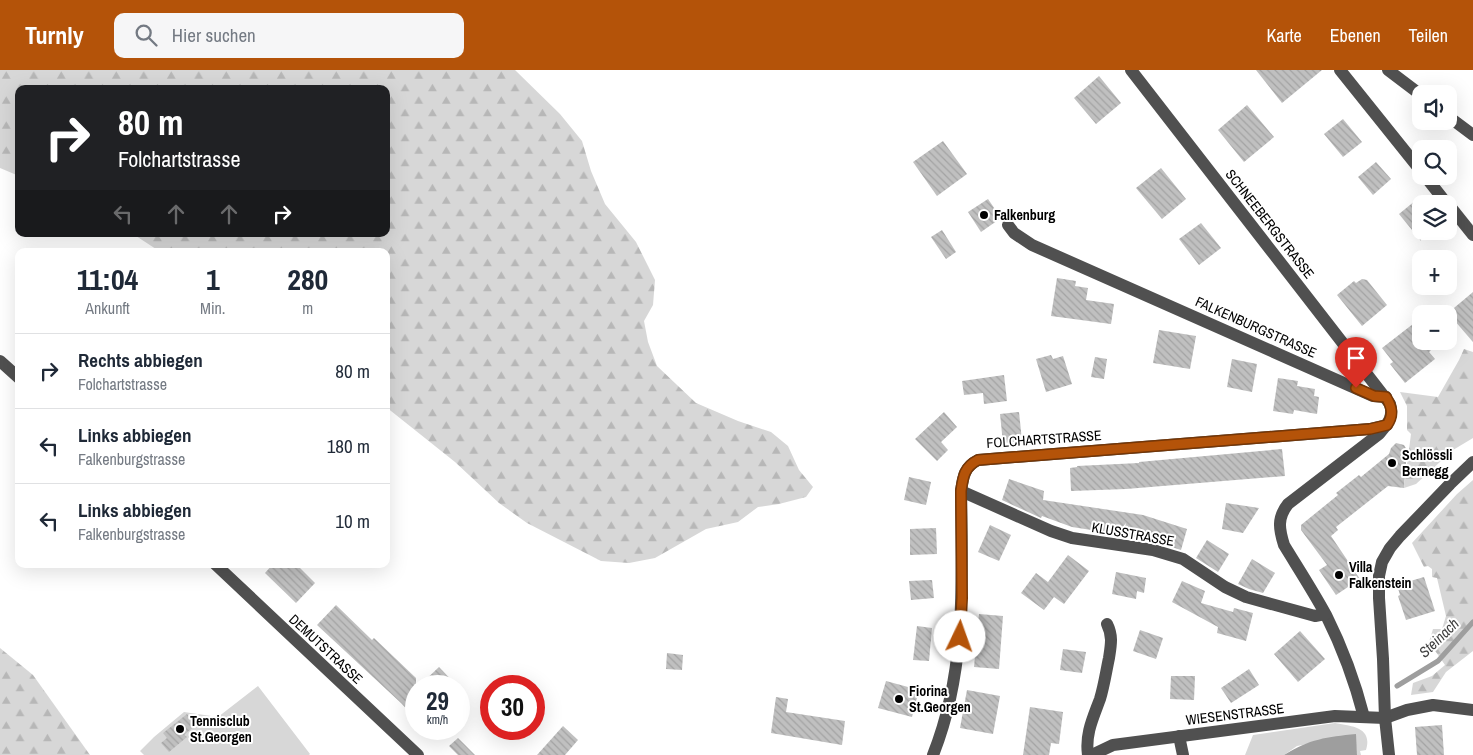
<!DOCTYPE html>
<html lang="de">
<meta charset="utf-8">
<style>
body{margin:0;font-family:"Archivo Narrow",sans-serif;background:#f6f6f7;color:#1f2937;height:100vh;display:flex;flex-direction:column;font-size:19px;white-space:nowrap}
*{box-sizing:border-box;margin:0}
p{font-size:16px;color:#747a83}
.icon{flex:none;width:28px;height:28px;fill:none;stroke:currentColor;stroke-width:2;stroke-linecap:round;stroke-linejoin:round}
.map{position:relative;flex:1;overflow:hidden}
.side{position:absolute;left:15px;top:178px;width:375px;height:320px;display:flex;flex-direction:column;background:#fff;border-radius:10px;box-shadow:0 5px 20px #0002}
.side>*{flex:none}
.banner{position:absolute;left:15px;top:15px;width:375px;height:152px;border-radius:10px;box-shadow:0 5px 20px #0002;background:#202124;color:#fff;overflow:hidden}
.controls{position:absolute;left:1412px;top:15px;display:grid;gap:10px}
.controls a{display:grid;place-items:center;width:45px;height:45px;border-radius:10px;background:#fff;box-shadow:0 5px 20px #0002;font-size:25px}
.speed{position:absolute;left:405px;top:605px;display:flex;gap:10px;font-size:25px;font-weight:700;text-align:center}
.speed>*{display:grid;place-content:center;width:65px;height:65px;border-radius:50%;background:#fff;box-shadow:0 5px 20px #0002;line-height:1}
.speed small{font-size:12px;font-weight:400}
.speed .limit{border:8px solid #d22;background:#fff;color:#111}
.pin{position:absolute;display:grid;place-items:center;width:42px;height:42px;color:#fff;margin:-51px -21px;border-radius:50% 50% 50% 0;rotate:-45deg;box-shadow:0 0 5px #0007}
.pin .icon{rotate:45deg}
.me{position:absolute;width:55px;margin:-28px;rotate:3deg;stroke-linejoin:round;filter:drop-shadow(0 0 4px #0008)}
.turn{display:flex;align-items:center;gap:18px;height:105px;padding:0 20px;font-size:22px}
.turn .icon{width:65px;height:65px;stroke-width:2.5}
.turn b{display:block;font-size:35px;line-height:42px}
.lanes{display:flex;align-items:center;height:48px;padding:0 20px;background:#0003;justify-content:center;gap:25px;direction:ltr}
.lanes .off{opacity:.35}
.eta{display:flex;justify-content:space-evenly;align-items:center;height:85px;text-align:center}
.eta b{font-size:30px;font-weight:800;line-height:35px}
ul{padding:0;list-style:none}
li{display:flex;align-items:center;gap:15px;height:75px;padding:0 20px;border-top:1px solid #e0e1e3}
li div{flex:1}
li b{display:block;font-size:19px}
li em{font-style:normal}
header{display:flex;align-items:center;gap:30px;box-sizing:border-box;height:70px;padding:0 25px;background:#b45309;color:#fff}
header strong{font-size:24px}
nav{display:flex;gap:28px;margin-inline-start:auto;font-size:18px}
.search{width:350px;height:45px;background:#f6f6f7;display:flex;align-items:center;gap:12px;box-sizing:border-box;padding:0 18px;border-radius:10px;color:#747a83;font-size:19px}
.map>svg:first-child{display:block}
.grass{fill:#d7d7d7}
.forest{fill:url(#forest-firs)}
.water{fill:#9e9e9e}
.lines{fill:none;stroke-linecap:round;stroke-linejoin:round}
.stream{stroke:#9e9e9e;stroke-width:5}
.building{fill:url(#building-back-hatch)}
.minor{stroke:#505050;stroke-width:12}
.route-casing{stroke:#753606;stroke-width:12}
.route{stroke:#b45309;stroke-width:9}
.poi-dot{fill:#000;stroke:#fff;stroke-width:2}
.labels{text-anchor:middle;stroke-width:4;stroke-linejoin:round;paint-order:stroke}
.poi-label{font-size:14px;font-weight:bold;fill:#000;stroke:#fff;text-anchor:start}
.street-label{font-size:14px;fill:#000;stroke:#fff}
.water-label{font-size:15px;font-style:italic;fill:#3f3f3f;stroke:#fff}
</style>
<header>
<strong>Turnly</strong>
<div class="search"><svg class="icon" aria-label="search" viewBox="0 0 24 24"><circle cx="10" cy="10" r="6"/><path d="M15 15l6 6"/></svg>Hier suchen</div>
<nav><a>Karte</a><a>Ebenen</a><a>Teilen</a></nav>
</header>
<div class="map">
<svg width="1473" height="685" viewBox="0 0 1473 685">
<defs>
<pattern id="forest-firs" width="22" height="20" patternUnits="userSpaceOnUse" patternTransform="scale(1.25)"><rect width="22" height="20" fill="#d7d7d7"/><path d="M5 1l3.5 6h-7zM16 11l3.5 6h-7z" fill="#b7b7b7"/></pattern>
<pattern id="building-back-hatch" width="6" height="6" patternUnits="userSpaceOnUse" patternTransform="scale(1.25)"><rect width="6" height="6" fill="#c0c0c0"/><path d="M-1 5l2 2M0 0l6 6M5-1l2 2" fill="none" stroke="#a3a3a3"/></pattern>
</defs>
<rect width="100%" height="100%" fill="#fff"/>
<g class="grass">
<path d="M258 616 310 684 309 685H144L140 681 154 667 184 642 218 647Z"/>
<path d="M1335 653C1351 656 1373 657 1366 680L1360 681 1361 685H1357L1355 665 1297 676 1284 685H1245L1253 665Z"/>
</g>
<g class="forest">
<path d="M0 0H515L560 44 582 71 591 101 605 134 636 172 655 210 653 235 644 251 648 272 657 296 696 333 738 351 771 362 788 376 799 400 813 417 806 427 779 434 758 437 738 452 706 459 655 488 629 493 601 491 527 453 499 433 455 392 386 337V181H159L133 164H386V19H19V106L0 98Z"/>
<path d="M1464 279 1473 282V368L1453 380 1416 414 1404 418 1411 364 1407 360V336L1400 322 1438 327 1459 290Z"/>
<path d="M1473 410V581L1446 602 1433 622 1411 625 1413 613 1432 606 1445 595 1429 572 1433 559H1442L1446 546 1437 508 1432 507V499L1428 496 1424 497 1412 473 1457 424Z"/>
<path d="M0 578 33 605 90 685H0Z"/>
</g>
<path class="water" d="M1356 664 1357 685H1284C1309 669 1327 667 1356 664Z"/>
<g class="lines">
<path class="stream" d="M1397 616 1438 591 1473 552"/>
</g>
<g class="building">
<path d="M1256 0H1322L1282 33Z"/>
<path d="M1099 6 1121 33 1096 54 1074 28Z"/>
<path d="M1247 35 1274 67 1244 92 1218 60Z"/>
<path d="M1343 49 1362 72 1343 87 1324 64Z"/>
<path d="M943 71 967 104 937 126 913 92Z"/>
<path d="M1376 92 1391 109 1373 125 1358 107Z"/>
<path d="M1161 98 1186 129 1162 149 1136 118Z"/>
<path d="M1421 126V171L1399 144Z"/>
<path d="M988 129 1001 148 981 162 968 142Z"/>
<path d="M1201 153 1221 178 1199 195 1179 169Z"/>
<path d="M942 160 956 182 946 189 931 167Z"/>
<path d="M1057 208 1076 211 1075 216 1088 218 1086 230 1114 234 1111 254 1051 246Z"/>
<path d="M1362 209 1367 210 1387 235 1362 256 1337 225 1354 211 1356 213Z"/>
<path d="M1473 222V272L1448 243Z"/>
<path d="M1413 254 1421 265V271H1427L1432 279 1429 282 1435 289 1405 313 1390 294 1393 292 1382 278Z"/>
<path d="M1159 260 1196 266 1190 299 1153 293Z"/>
<path d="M1051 285 1053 289 1063 286 1072 314 1046 322 1036 289Z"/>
<path d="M1095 287 1107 289 1104 309 1091 307Z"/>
<path d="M1232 289 1257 294 1252 322 1227 317Z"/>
<path d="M1004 305 1007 331 984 334 983 323 964 325 962 311Z"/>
<path d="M1278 308 1298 311 1297 316 1315 319 1314 326 1319 327 1317 344 1294 340 1293 344 1273 341Z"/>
<path d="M944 342 957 357 941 372 948 380 937 391 915 369Z"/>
<path d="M1019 342 1022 371 1003 373 1000 344Z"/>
<path d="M1396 373 1404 375 1407 380 1404 418 1388 416 1336 457 1338 460 1331 466 1360 509 1336 525 1319 500 1327 495 1301 460V455L1338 425 1336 423 1359 405 1361 407 1389 384 1391 378Z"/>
<path d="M1282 379 1285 406 1126 419 1071 421 1070 398 1077 397V396L1139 393V392Z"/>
<path d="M909 407 931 412 926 435 904 430Z"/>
<path d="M1009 409 1044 421 1043 430 1143 445 1187 459 1181 480 1156 472V471L1123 465 1126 453 1117 464 1072 457 1042 446 1041 448 1002 430Z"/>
<path d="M1226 433 1259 438 1243 463 1222 459Z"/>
<path d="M990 455 1011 465 999 491 978 482Z"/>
<path d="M936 458 937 484 910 485V459Z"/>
<path d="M1207 470 1229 484 1218 502 1196 488Z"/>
<path d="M1068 485 1089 501 1064 534 1054 527 1044 540 1021 523 1036 503 1048 512Z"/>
<path d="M1252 489 1275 503 1263 523 1249 519 1238 514Z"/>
<path d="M273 494H296L315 513 296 533 265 503Z"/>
<path d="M1116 502 1146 508 1144 523 1137 521 1136 529 1112 524Z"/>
<path d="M1424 507 1435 541 1406 550 1398 526 1400 525 1397 515Z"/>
<path d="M932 510 934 528 911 530 909 511Z"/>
<path d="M1182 511 1205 521 1201 533 1233 542 1234 538 1253 543 1246 571 1217 563 1218 557 1172 532Z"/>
<path d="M336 535 372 570 374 568 416 608V649L401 633 317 555Z"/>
<path d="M979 544 1003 546 999 599 974 597Z"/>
<path d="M917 556 932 558 929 591 913 590Z"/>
<path d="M1140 560 1163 568 1156 589 1133 581Z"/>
<path d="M1300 561 1325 589 1298 612 1274 584Z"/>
<path d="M1063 579 1086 582 1082 603 1060 600Z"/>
<path d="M667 583 683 585 682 600 666 599Z"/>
<path d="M439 597 457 616H419Z"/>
<path d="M1249 599 1259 615 1231 633 1221 618Z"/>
<path d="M1171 606H1195L1194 630 1170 629Z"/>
<path d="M886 611 919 620 912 647 878 638Z"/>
<path d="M967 620 1000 626 993 664 960 658Z"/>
<path d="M776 627 788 629 786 642 845 651 842 675 771 663Z"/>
<path d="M1030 637 1063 642 1059 674 1051 673 1049 685H1023Z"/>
<path d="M187 644 196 655 184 665 187 667 169 682 161 673 167 668 163 663Z"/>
<path d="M1442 655 1444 685H1417L1415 657Z"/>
<path d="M563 656 578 670 565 685H537Z"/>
<path d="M458 668 475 685H458L449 676Z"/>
</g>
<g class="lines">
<g class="minor">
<path d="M1131 0 1390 334C1394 348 1387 354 1379 364L1288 434C1277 448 1279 459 1284 475 1298 498 1313 521 1326 545 1342 577 1355 612 1364 647"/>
<path d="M1340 0 1421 101"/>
<path d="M1388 0 1421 25"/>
<path d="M1449 47 1473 65"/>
<path d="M1425 106 1447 134"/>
<path d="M1449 135 1473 165"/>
<path d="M1008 155 1014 163 1032 175 1373 326 1386 327"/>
<path d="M0 291 19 308"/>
<path d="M961 421 1051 461 1072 468 1153 480 1183 489 1225 517 1246 527 1315 546 1325 544"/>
<path d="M215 494 418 685"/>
<path d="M1179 666 1183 685"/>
<path d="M933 685C967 600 962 510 961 421 963 407 964 397 978 390L1370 359 1387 355"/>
<path d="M1088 685C1085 664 1093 648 1100 629 1104 616 1106 602 1109 588 1111 575 1113 566 1107 554"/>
<path d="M1092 685 1113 675 1335 646 1385 648 1407 640 1433 635 1473 640"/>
<path d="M1389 685 1385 648 1383 589 1379 528V506L1382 492 1390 478 1400 466 1450 414 1473 392"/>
</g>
</g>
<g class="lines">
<g class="route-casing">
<path id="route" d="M960 567 962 528 961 421C963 407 964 397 978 390L1370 359 1387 355C1394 345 1392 337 1386 327L1374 326 1356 318"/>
</g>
<use href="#route" class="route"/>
</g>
<g class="poi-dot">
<circle cx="984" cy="145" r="5"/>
<circle cx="1392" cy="393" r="5"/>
<circle cx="1339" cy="505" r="5"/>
<circle cx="899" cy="629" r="5"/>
<circle cx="180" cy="659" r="5"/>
</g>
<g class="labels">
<g class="poi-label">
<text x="994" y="150">Falkenburg</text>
<text x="1402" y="390">Schlössli<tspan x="1402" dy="16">Bernegg</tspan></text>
<text x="1349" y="502">Villa<tspan x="1349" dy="16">Falkenstein</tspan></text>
<text x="909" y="626">Fiorina<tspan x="909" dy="16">St.Georgen</tspan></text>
<text x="190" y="656">Tennisclub<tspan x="190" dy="16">St.Georgen</tspan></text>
</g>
<g class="street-label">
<text transform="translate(1270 154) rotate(52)" y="5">SCHNEEBERGSTRASSE</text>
<text transform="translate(1256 257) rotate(24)" y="5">FALKENBURGSTRASSE</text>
<text transform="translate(1044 369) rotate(-4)" y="5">FOLCHARTSTRASSE</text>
<text transform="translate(1133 464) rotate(10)" y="5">KLUSSTRASSE</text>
<text transform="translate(326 579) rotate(43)" y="5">DEMUTSTRASSE</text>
<text transform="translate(1235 644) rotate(-7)" y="5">WIESENSTRASSE</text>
</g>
<g class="water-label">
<text transform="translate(1439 568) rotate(-44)" y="5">Steinach</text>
</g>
</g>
</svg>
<div class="controls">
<a><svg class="icon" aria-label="sound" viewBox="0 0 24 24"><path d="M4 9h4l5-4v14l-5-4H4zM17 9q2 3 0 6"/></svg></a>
<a><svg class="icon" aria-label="search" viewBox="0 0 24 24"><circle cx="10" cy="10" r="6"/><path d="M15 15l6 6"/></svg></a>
<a><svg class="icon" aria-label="layers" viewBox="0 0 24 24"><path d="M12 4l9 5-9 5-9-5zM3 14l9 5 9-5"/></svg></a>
<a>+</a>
<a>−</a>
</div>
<div class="speed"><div>29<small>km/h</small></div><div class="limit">30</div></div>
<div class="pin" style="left:1356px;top:318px;background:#d93025"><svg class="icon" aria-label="arrive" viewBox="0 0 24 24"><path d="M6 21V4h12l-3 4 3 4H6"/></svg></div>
<svg class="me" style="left:960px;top:567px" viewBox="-20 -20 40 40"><circle r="19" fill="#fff"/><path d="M0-13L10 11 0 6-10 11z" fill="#b45309"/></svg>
<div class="banner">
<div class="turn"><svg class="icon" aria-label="right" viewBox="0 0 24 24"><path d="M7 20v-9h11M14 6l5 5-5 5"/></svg><div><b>80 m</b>Folchartstrasse</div></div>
<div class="lanes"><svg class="icon off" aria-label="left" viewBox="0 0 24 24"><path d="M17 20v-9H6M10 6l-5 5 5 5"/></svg><svg class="icon off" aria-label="ahead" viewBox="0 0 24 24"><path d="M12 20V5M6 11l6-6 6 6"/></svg><svg class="icon off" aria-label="ahead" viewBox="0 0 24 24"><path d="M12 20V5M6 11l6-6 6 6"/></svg><svg class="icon" aria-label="right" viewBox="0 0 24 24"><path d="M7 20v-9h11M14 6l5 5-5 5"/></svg></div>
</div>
<section class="side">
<div class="eta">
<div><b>11:04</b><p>Ankunft</p></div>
<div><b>1</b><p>Min.</p></div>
<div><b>280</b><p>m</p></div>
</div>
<ul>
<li><svg class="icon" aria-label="right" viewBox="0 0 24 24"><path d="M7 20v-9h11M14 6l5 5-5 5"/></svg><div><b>Rechts abbiegen</b><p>Folchartstrasse</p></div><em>80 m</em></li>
<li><svg class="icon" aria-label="left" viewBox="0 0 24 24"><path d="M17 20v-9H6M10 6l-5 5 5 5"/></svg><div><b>Links abbiegen</b><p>Falkenburgstrasse</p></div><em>180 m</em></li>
<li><svg class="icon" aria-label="left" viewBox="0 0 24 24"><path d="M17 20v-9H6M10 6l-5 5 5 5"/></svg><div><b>Links abbiegen</b><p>Falkenburgstrasse</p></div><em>10 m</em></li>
</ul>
</section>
</div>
